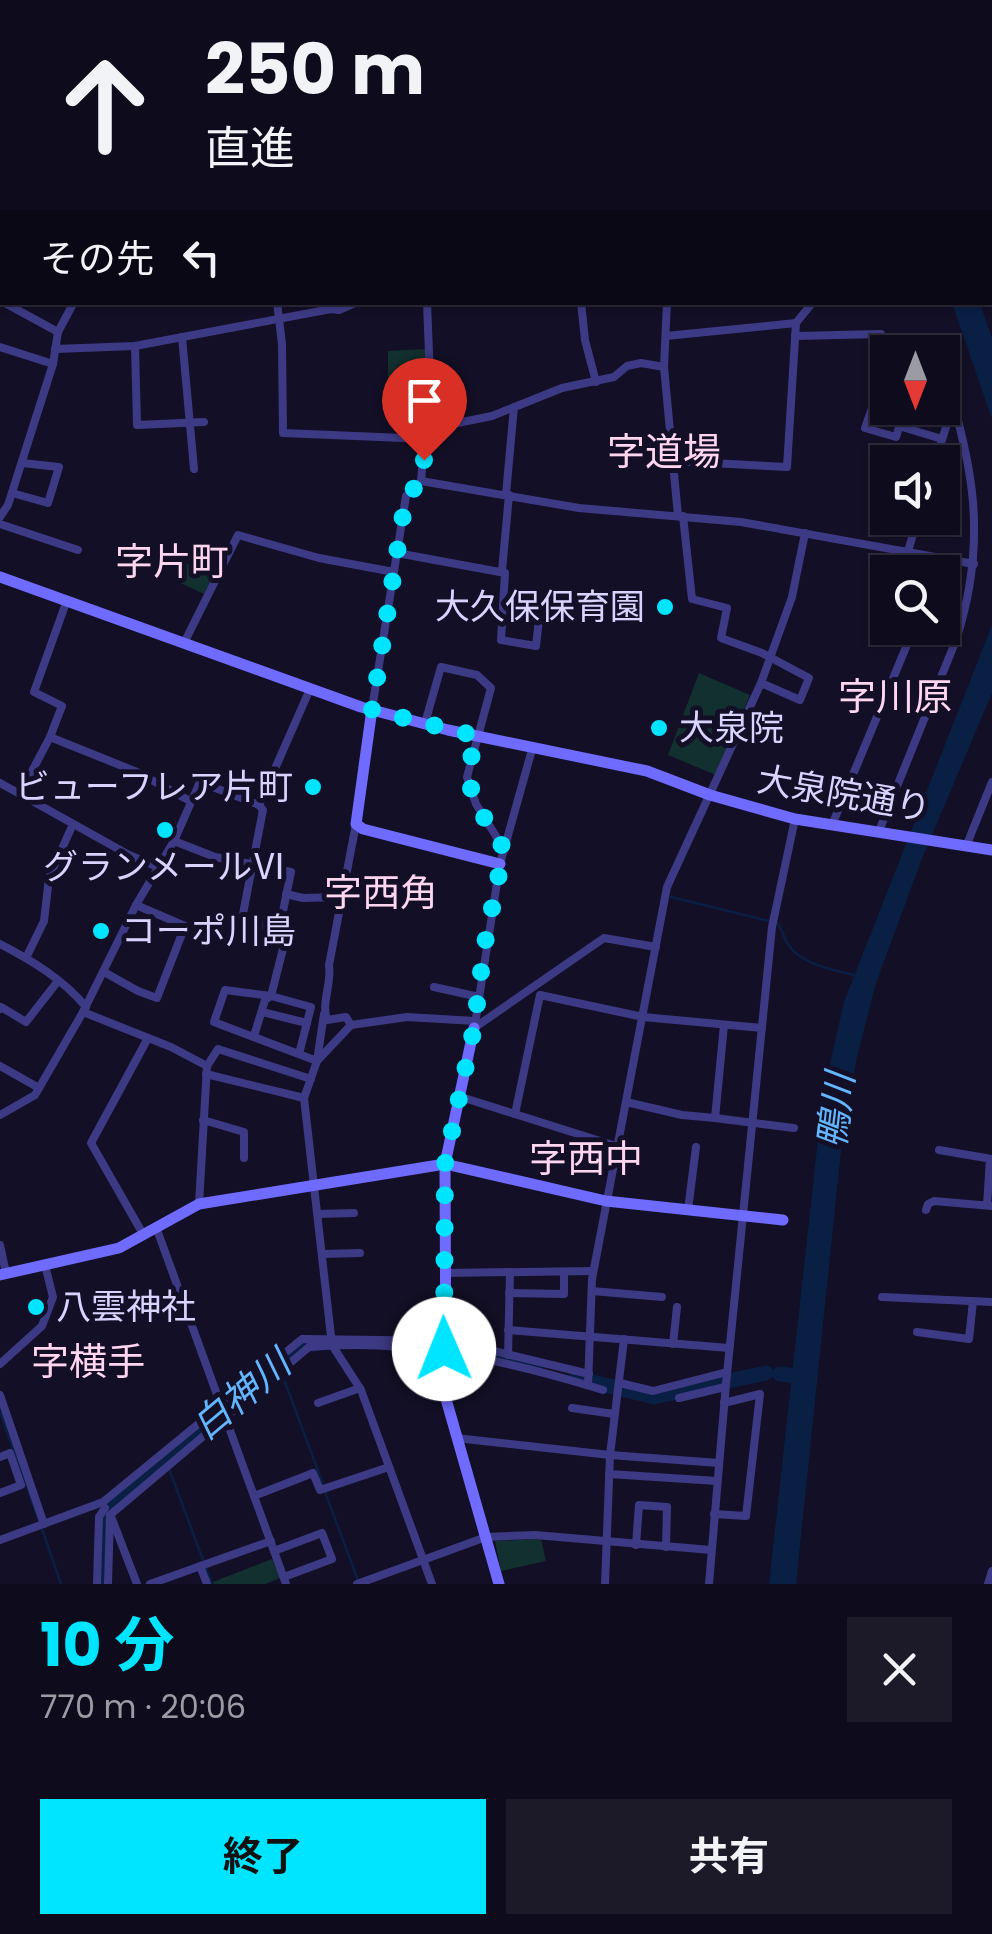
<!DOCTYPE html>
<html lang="ja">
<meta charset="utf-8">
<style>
body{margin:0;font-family:Poppins,"Noto Sans JP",sans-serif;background:#1c1929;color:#f1f3f6;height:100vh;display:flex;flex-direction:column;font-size:38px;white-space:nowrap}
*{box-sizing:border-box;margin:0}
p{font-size:32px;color:#9b9ba3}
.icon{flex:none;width:55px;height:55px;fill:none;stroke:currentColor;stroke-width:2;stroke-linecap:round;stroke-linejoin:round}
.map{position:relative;height:1584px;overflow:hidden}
.panel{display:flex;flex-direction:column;background:#0e0b1c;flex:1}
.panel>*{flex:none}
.banner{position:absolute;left:0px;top:0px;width:992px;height:305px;box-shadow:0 2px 8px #0004,0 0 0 2px #2e2b3b;background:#0e0b1c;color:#f1f3f6;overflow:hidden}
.needle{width:65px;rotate:180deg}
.fabs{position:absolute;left:870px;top:335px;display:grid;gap:20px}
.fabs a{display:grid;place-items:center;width:90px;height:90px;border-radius:0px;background:#0e0b1c;box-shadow:0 2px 8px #0004,0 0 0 2px #2e2b3b;font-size:50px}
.pin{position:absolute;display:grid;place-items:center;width:85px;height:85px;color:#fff;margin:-102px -42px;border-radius:50% 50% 50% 0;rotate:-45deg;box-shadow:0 0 10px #0007}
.pin .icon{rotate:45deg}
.me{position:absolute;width:110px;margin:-55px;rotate:359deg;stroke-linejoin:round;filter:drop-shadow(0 0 8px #0008)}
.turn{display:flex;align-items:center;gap:35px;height:210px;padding:0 40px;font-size:45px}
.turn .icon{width:130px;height:130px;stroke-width:2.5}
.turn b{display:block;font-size:70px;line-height:85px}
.then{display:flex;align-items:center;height:95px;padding:0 40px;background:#0003;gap:20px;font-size:38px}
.round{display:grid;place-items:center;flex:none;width:105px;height:105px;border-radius:0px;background:#1c1929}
.head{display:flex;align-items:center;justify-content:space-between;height:170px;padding:0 40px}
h1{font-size:60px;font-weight:700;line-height:75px;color:#00e5ff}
.cta{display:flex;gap:20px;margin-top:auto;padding:20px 40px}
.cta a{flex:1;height:115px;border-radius:0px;background:#00e5ff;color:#111;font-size:40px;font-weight:700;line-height:115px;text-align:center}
.cta a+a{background:#1c1929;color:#f1f3f6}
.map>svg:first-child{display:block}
.green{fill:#12302f}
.water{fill:#0a1f44}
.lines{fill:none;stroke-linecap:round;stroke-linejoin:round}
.stream{stroke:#0a1f44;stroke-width:2.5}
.river{stroke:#0a1f44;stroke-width:15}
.street{stroke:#3d3a85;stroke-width:8}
.secondary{stroke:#6f6bff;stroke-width:11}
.highway{stroke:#ff4fa3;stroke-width:14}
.route{stroke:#00e5ff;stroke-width:18;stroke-dasharray:0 32.4}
.poi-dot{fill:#00e5ff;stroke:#130f26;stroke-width:4}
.labels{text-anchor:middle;stroke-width:10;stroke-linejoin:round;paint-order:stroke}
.poi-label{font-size:35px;fill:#d9d4ff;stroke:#130f26;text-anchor:start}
.street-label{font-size:35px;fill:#d9d4ff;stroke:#130f26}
.neighbourhood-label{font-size:38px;fill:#ffd6f0;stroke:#130f26}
.water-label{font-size:38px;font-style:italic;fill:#62b6ff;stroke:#130f26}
</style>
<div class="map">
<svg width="992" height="1584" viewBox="0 0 992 1584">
<rect width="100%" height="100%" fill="#130f26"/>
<g class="green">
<path d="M426 349V394H388V351Z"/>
<path d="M182 561 213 576 204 594 174 580Z"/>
<path d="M699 673 750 695 716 775 668 755Z"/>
<path d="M541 1539 546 1561 501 1571 495 1541Z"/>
<path d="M272 1559 280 1578 265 1584H214L213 1582Z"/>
</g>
<g class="water">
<path d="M952 303H980L992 338V419Z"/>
<path d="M992 625V693L921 861 876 983 857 1057 842 1141 796 1584H769L823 1094 844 1002Z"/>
</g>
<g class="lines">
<g class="stream">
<path d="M0 290 2 286"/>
<path d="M671 897 777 923C783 930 783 937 788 944 800 964 833 970 854 975"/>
<path d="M282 1374 323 1484"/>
<path d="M0 1412 39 1521"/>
<path d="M165 1458 212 1584"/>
<path d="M325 1492 359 1583"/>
<path d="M42 1529 61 1584"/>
</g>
<g class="river">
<path d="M391 1343 459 1347 535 1367"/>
<path d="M780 1374 805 1377"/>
<path d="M576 1378 654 1397 766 1373"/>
<path d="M103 1584 106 1512 114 1501 302 1345 333 1342"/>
</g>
<g class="street">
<path d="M554 0 556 2"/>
<path d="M913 0 914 2"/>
<path d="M966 0 967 2"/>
<path d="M590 2 597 0"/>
<path d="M718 2 719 0"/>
<path d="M737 2 738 0"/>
<path d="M990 71 992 81"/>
<path d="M990 123 992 122"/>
<path d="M0 133 2 135"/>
<path d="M3 302 58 332"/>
<path d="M277 302 282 344 283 433 427 439"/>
<path d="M581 302 585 340 596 382"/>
<path d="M667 302 664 367 678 516"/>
<path d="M331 309 339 310 357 302"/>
<path d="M666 336 796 323"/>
<path d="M795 336 881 334 878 391 865 428 896 437 905 408"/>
<path d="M182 337 194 469"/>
<path d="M135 346 137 425 204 422"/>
<path d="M0 347 53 364"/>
<path d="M55 349 135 346 331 309 330 302"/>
<path d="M899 426 942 439"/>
<path d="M428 429 492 416 562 388 614 377 627 366 641 363 664 367"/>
<path d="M673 461 787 467 796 323 813 302"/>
<path d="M935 462 953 405"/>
<path d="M421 481 579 508 741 522 974 564"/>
<path d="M12 493 48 503 59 467 22 463"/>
<path d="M506 494 514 407"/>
<path d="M683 516 692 599 727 608 721 638 762 653 809 678 800 700 761 683"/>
<path d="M0 517 8 505 53 364 58 332 74 302"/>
<path d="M0 524 78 550"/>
<path d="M908 551 918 518"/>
<path d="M397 553 505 573 501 640 536 646 539 619 504 613"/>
<path d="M502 571 509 495"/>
<path d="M937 572 943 558"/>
<path d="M184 643 238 535 319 558 394 572"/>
<path d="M372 709 406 496 421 481 430 379 427 302"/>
<path d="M425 723 441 667 477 675 491 688 467 777 476 804 504 849"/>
<path d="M50 737 137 772 190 801"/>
<path d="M0 783 129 855 158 867"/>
<path d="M20 794 50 737 62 706 34 692 67 600"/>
<path d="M259 805 263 810 242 919 287 932"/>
<path d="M832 825 914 628"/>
<path d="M879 831 956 640C988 542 974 465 943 370"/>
<path d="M174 841 215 857 291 872 282 916 288 929 271 996 265 1000 254 1036"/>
<path d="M967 844 992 782"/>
<path d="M286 894 303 898 342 897"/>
<path d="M0 944C31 960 63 979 86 1007"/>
<path d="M26 958 44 921 49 878 73 824"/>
<path d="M104 972 138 991 157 998 185 926 136 905"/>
<path d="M434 987 479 997"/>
<path d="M0 1009 1 1007 26 1022 58 981"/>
<path d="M83 1012 171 1047 207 1066 199 1204"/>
<path d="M262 1012 307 1023"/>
<path d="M475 1024 500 864 533 746"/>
<path d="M351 1025 346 1017 327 1020C321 1003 332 983 329 965L356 824"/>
<path d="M724 1025 715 1118 794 1128"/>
<path d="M474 1028 604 938 656 947"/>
<path d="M299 1054 311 1007 271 996 225 990 214 1022 317 1061 324 1014"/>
<path d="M0 1066 39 1088"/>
<path d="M207 1066 218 1049 311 1079"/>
<path d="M206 1074 304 1098"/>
<path d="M458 1096 616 1146"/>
<path d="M626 1102 682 1115 715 1118"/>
<path d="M515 1114 540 995 643 1017 762 1028"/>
<path d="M0 1115 35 1095 83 1012 136 905 174 841 200 782 259 805 310 689"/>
<path d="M203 1120 244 1132V1158"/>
<path d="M939 1150 992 1159"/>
<path d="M987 1205 990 1159"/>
<path d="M688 1210 696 1147"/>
<path d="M926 1210 928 1204 934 1201 992 1206"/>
<path d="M318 1214 354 1213"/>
<path d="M156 1227 286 1584"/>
<path d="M143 1234 91 1143 148 1038"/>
<path d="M0 1245 6 1273"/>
<path d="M322 1254 360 1253"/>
<path d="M444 1273 593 1271"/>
<path d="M592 1291 662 1297"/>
<path d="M509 1293 564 1294V1272"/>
<path d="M882 1297 992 1302"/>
<path d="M508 1330 729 1348"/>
<path d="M917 1332 969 1339 973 1301"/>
<path d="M673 1344 677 1307"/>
<path d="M508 1355 510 1272"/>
<path d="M0 1364 42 1326 53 1297 45 1265"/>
<path d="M620 1383 653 1391 727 1372"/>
<path d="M588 1385 592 1279 667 887 761 683 792 597 805 533"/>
<path d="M0 1395 44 1524"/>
<path d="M679 1398 725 1387"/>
<path d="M318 1403 360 1388"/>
<path d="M572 1408 614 1414"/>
<path d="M456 1438 610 1455 719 1463"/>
<path d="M0 1457 10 1453 21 1485 0 1493"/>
<path d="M609 1474 717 1481"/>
<path d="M254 1496 313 1473 320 1490 389 1467"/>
<path d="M714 1514 746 1516 760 1394 724 1403"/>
<path d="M112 1519 137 1584"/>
<path d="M0 1540 103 1502 302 1339 453 1341 589 1374"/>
<path d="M636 1545 639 1505 667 1507 666 1547"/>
<path d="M274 1551 322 1533 332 1559 284 1577"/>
<path d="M200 1566 207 1584"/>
<path d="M97 1584 99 1517 105 1508"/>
<path d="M108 1584 110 1515 309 1347C409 1338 509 1361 603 1390"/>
<path d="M150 1584 271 1541"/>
<path d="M357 1584 486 1537 535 1535 711 1550"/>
<path d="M432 1584 361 1390 332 1345 304 1098 317 1061 351 1025 407 1017 475 1021"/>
<path d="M605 1584 610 1455 624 1339"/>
<path d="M709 1584 726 1384 772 927 795 819"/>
<path d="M988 1584 992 1571"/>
</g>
<g class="secondary">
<path d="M0 153 2 149"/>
<path d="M0 577 361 707 448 730 647 771 710 795 795 819 992 850"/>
<path d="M372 709 356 824 363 829 500 864"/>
<path d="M474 1028 445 1164 446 1399 499 1584"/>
<path d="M0 1275 119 1248 199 1204 445 1164 606 1201 783 1220"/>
</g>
<g class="highway">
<path d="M216 2 224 0"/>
<path d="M0 78 2 77"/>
</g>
</g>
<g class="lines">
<path class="route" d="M424 460 422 481 406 496 372 710 477 736C459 791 476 803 504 849L484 948 474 1028 445 1164 444 1349"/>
</g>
<g class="poi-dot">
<circle cx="665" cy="607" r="10"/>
<circle cx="659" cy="728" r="10"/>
<circle cx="313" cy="787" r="10"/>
<circle cx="165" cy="830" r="10"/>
<circle cx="101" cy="931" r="10"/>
<circle cx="36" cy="1307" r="10"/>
</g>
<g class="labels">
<g class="poi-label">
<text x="645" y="619" text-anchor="end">大久保保育園</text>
<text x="679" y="740">大泉院</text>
<text x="293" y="799" text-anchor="end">ビューフレア片町</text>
<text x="165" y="879" text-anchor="middle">グランメールⅥ</text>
<text x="121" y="943">コーポ川島</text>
<text x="56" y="1319">八雲神社</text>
</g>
<g class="street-label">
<text transform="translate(844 794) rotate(10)" y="12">大泉院通り</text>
</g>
<g class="neighbourhood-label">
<text x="664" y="465">字道場</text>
<text x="172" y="575">字片町</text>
<text x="895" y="710">字川原</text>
<text x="381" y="906">字西角</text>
<text x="586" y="1172">字西中</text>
<text x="88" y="1375">字横手</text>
</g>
<g class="water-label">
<text transform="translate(836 1111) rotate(-83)" y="13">鴨川</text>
<text transform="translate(241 1395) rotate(-40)" y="13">白神川</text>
</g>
</g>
</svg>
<div class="fabs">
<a><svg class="needle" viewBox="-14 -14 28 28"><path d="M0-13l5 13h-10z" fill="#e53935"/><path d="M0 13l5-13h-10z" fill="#9b9ba3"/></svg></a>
<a><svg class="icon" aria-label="sound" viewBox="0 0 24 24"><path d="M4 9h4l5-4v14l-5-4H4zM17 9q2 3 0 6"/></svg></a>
<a><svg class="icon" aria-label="search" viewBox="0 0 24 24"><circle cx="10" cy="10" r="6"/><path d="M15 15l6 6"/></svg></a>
</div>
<div class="pin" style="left:424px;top:460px;background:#d93025"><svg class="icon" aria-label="arrive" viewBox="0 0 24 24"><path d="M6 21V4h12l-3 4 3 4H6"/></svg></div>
<svg class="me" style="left:444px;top:1349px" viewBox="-20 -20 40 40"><circle r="19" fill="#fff"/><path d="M0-13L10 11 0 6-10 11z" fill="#00e5ff"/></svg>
<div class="banner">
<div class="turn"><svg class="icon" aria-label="ahead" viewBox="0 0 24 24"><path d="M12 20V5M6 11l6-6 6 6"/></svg><div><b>250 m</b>直進</div></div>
<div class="then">その先<svg class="icon" aria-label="left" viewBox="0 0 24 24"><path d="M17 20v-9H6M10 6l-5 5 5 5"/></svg></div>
</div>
</div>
<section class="panel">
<div class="head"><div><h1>10 分</h1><p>770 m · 20:06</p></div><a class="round"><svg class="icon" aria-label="close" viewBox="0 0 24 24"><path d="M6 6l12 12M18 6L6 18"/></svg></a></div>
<div class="cta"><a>終了</a><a>共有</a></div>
</section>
